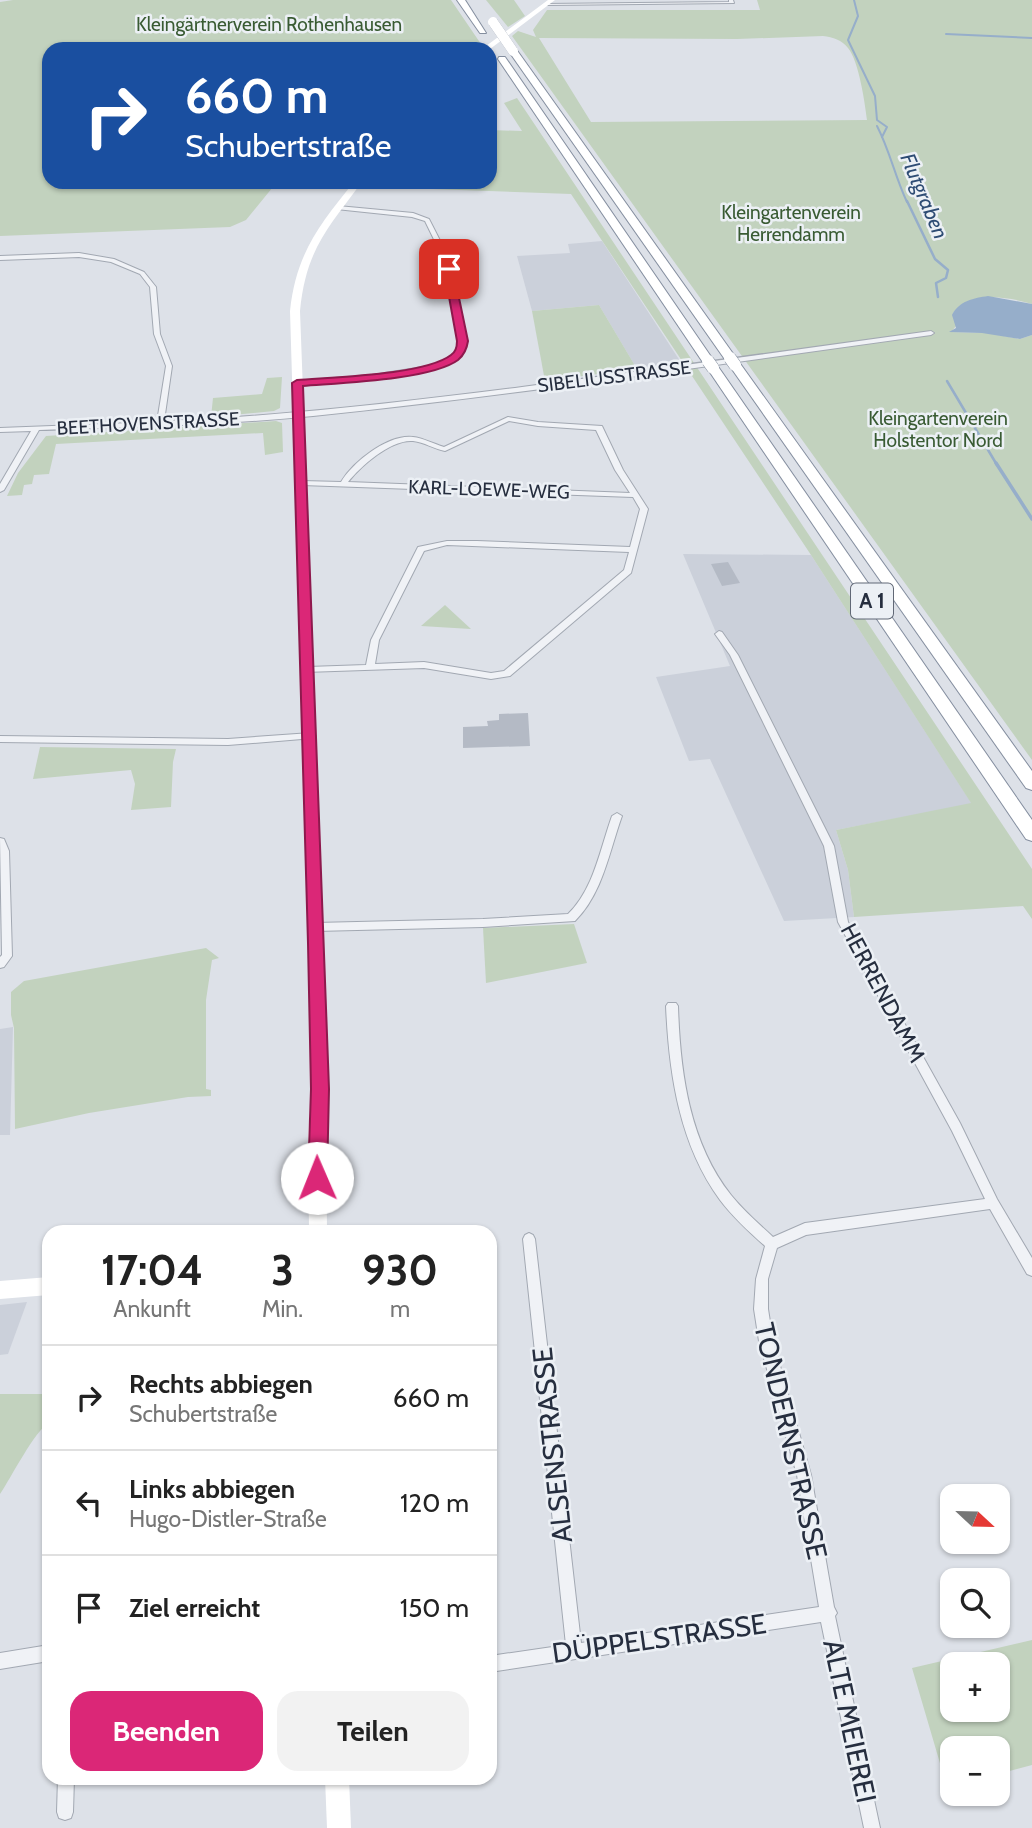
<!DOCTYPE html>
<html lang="de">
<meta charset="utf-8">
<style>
body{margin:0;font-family:Cabin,sans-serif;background:#f2f2f2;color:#222;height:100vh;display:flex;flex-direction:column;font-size:26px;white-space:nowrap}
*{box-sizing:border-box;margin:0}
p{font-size:23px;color:#767676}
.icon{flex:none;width:38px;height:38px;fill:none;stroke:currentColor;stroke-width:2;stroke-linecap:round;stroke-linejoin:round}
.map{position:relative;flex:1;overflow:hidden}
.panel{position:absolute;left:42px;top:1225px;width:455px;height:560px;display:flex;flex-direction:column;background:#fff;border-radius:21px;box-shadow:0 2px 5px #0004}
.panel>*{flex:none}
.hud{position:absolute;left:42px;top:42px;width:455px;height:147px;border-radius:21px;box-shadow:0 2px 5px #0004;background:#1a4fa0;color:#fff;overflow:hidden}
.needle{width:46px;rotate:112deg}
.buttons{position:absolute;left:940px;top:1484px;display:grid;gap:14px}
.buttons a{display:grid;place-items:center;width:70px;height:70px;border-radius:14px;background:#fff;box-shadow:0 2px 5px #0004;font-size:35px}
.pin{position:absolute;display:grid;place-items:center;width:60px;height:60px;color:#fff;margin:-30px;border-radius:14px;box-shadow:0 4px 10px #0006}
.me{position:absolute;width:77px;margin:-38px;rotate:359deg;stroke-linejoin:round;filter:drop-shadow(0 0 5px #0008)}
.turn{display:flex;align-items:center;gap:24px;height:147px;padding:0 28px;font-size:32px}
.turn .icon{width:91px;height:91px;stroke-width:2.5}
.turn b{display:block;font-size:49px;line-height:60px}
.eta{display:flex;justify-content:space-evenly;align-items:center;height:119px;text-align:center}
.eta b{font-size:42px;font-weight:800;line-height:49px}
.button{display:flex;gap:14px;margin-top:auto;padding:14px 28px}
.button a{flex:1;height:80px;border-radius:21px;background:#db2777;color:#fff;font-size:28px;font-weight:800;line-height:80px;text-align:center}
.button a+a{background:#f2f2f2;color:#222}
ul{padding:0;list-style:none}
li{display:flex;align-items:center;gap:21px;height:105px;padding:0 28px;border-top:2px solid #e0e0e0}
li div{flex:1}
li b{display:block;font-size:26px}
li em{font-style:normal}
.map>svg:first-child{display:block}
.built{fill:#cbd0da}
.green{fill:#c2d2be;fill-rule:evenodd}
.water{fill:#96aeca}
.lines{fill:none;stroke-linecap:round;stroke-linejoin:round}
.stream-far2{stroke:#96aeca;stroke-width:2}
.stream-far1{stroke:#96aeca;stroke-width:2.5}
.stream{stroke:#96aeca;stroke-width:3.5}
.building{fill:#b4bac5}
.street-casing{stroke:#a2a8b2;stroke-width:2}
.highway-casing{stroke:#848e9f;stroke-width:2}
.street{fill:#f0f2f6;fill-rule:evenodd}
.secondary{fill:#fff;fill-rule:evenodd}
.highway{fill:#fff;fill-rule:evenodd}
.highway-bridge-far1-casing{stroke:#848e9f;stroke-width:10;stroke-linecap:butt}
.highway-bridge-casing{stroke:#848e9f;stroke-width:13;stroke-linecap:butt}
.highway-bridge-far1{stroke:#fff;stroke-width:10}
.highway-bridge{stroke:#fff;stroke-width:12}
.route{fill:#db2777;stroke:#8e194d;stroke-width:2}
.labels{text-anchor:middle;stroke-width:5;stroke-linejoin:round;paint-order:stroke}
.far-park-label{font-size:19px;fill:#395b33;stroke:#ecf0f5}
.far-street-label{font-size:19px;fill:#262e3f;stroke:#ecf0f5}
.far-water-label{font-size:21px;font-style:italic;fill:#2e4c74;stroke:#ecf0f5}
.shield{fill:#ecf0f5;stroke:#616876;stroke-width:2}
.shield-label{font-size:21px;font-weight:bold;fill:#262e3f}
.street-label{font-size:23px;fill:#262e3f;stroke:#ecf0f5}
.near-street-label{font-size:28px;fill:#262e3f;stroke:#ecf0f5}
</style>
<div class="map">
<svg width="1032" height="1828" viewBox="0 0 1032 1828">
<rect width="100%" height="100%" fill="#dde1e8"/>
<g class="built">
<path d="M602 241 682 364 637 369 599 305 532 311 517 256 570 253 568 244Z"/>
<path d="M683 554 811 555 972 804 836 830 848 870 854 917 784 921 710 759 689 761 656 677 730 666Z"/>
<path d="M13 1027 10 1135H0V1029Z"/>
<path d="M27 1302 8 1354 0 1355V1305Z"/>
</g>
<g class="green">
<path d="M13 0H451L483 47 49 49V182H277L246 220 230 227 0 236V2Z"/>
<path d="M486 0H514L525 16 508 27Z"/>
<path d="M757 0H1032V304C1009 297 970 290 953 313L956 326 951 332 988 333 1020 339 1032 335V760L512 36 518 31 536 37 533 30 547 10H760ZM823 36C833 37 842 40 848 48 859 61 865 104 867 120L591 122 539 38 737 39Z"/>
<path d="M517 98 1032 869V919L1023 906 854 917 848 870 836 830 971 803 811 555 571 194 431 189 436 182H490V130L522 131 504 103Z"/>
<path d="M599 305 637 369 545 381 532 311Z"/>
<path d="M282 377 280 408 274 411 211 417 213 398 262 394 267 378Z"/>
<path d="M276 421 282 423 283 452 265 455 263 433 56 444 49 474 34 475 32 484 24 485 22 495 7 496 18 473 46 436Z"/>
<path d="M445 605 471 629 421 626Z"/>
<path d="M40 747 176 749 173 762 171 807 131 810 135 784 131 770 33 779Z"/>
<path d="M574 924 587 963 486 983 483 928Z"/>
<path d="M206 948 219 958 212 960 206 1000V1089L211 1090V1096L188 1097 89 1113 15 1129 14 1028 11 1015V992L24 981Z"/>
<path d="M0 1394H49V1423C35 1430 11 1478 0 1494Z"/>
<path d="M1032 1640V1765L998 1774V1748H952V1786L947 1787 912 1668ZM952 1664H998V1710H952Z"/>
</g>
<path class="water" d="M988 296 1032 304V335L1020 339 982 333 949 332 956 328 952 315C959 301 974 298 988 296Z"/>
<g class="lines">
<g class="stream-far2">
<path d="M854 0 858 16 848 40 875 96 877 120 887 127 882 137"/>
<path d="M946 34 1032 38"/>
<path d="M877 126C890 151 895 177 907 202"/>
</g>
<g class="stream-far1">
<path d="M907 201 935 259 948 270 946 278 936 283 938 297"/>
<path d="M947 381 997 465"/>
</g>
<path class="stream" d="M996 463 1032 519"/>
</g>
<g class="building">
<path d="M728 562 740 583 722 586 711 564Z"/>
<path d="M528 713 530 746 463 748V727L488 726 487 721 499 720V714Z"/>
</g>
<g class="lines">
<g class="street-casing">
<g id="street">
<path d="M729 0H733L734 3 547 5 545 4 729 2Z"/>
<path d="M338 206 413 213 429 219 450 260 465 348 448 364 430 370 372 379 295 384V382L297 381 372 375 429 366 444 362 459 348 444 260 425 221 412 217 336 209 335 208Z"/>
<path d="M79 253 114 259 144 272 156 287 160 334 172 366 164 421C284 416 403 402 522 387 659 369 795 350 931 331L934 333 931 335C725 363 520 395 313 416 222 425 130 427 39 430L4 490 0 492V484L31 431 0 432V428L157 422 166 366 154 334 150 287 140 274 111 262 79 257 0 260V256Z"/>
<path d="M508 417 538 422 602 426 623 470 648 509 631 573 510 676 491 679 424 668 305 672 304 670 308 667 366 665 371 640 418 547 447 541H477L630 547 640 509 633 497 302 485 298 483 302 481 341 482C353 462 388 434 413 437 423 438 434 444 444 447ZM509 421 538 426 596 430 615 470 630 493 348 482C361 466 391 439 413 441 424 442 434 449 445 451ZM447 545 629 552 624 570 504 671 491 673 424 662 375 664 379 640 424 551Z"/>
<path d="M719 631 722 632 738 655 834 846 848 922 960 1123 997 1199 1032 1258V1276L1027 1274 990 1209 806 1235 777 1248 768 1279V1309L773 1341 811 1475 834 1607 837 1613 835 1616 880 1828H864L821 1622 490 1672V1656L566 1645 523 1239 525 1235 529 1233 533 1235 535 1239 581 1643 819 1607 797 1475 759 1341 754 1309 756 1279 765 1246C749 1232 733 1217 720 1200 679 1144 669 1073 666 1006L668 1003H676L678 1006C680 1071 689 1142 731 1195 744 1211 759 1224 773 1237L805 1223 985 1199 952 1131 838 922 824 846 730 655 715 634Z"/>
<path d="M311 733 316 736 314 738 228 745 0 742V736L228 739Z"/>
<path d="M617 813 622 816C609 852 603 893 575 921L483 927 315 931 311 930 310 927 311 924 315 923 483 919 568 914C594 889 600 849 612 816Z"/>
<path d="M0 838 4 839 9 851 12 956 4 967 0 968V957L2 955Z"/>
<path d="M49 1645V1661L0 1669V1653Z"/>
<path d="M58 1778H74L73 1812 71 1818 65 1820 59 1818 57 1812Z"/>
</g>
</g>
<g class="highway-casing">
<g id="highway">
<path d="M457 0H465L486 33H480Z"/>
<path d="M510 49H516L734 355V361H726L510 53Z"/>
<path d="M499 57H505L714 361 712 364H704L498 59Z"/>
<path d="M735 361 739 362 1032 771V790L1026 788 729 365Z"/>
<path d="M713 364 717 365 1032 820V841L1026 839 707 368Z"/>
</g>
</g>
<use href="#street" class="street"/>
<g class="secondary">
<path d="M548 0H555L490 49H482Z"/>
<path d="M354 182H362C327 229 306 250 300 311L329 1089 326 1137 327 1232H309L308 1137 311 1089 309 942 290 311C296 254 319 225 354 182Z"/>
<path d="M49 1277V1295L0 1299V1281Z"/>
<path d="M325 1778H349L351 1828H327Z"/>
</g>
<use href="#highway" class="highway"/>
<g class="highway-bridge-far1-casing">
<path id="highway-bridge-far1" d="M493 22 513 51"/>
</g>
<g class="highway-bridge-casing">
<g id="highway-bridge">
<path d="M730 358 735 365"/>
<path d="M708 361 713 368"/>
</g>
</g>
<use href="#highway-bridge-far1" class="highway-bridge-far1"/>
<use href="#highway-bridge" class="highway-bridge"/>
</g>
<path class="route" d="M449 266 453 269 468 341C467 348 464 355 458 360 431 380 338 383 303 386L329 1089 327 1178 324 1184 317 1186 311 1184 308 1178 311 1089 308 943 292 383 297 380C332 377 425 375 451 355 456 352 457 347 457 341L444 269Z"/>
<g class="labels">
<g class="far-park-label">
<text x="269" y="31">Kleingärtnerverein Rothenhausen</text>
<text x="791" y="219">Kleingartenverein<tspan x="791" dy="22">Herrendamm</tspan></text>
<text x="938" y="425">Kleingartenverein<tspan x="938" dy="22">Holstentor Nord</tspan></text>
</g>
<g class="far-street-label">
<text transform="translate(614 376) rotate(-7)" y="7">SIBELIUSSTRASSE</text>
<text transform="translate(148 423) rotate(-3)" y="7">BEETHOVENSTRASSE</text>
<text transform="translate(489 489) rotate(2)" y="7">KARL-LOEWE-WEG</text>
</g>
<g class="far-water-label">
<text transform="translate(924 196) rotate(67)" y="7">Flutgraben</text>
</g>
<rect class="shield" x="851" y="583.5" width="42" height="35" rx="5"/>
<g class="shield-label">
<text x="872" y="608">A 1</text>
</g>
<g class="street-label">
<text transform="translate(883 993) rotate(62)" y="8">HERRENDAMM</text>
</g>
<g class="near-street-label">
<text transform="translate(791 1441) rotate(77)" y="10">TONDERNSTRASSE</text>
<text transform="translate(552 1445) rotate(-96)" y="10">ALSENSTRASSE</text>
<text transform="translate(659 1638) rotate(-8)" y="10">DÜPPELSTRASSE</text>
<text transform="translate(850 1721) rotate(78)" y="10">ALTE MEIEREI</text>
</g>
</g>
</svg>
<div class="buttons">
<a><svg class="needle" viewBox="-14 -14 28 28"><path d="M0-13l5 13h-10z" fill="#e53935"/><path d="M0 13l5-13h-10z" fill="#767676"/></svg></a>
<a><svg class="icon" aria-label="search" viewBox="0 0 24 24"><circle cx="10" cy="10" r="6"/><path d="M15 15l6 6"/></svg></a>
<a>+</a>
<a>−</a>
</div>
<div class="pin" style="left:449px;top:269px;background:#d93025"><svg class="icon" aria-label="arrive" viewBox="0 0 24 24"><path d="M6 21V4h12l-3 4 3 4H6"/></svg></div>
<svg class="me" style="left:317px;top:1178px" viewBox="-20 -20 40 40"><circle r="19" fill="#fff"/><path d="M0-13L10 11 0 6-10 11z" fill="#db2777"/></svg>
<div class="hud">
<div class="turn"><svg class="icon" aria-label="right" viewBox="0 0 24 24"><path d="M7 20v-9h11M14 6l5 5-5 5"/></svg><div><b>660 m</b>Schubertstraße</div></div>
</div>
<section class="panel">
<div class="eta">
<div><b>17:04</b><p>Ankunft</p></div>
<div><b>3</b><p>Min.</p></div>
<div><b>930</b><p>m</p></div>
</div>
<ul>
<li><svg class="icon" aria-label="right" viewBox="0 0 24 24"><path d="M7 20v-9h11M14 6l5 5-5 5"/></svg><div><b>Rechts abbiegen</b><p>Schubertstraße</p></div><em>660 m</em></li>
<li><svg class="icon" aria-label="left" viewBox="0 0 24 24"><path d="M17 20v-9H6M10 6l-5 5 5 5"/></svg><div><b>Links abbiegen</b><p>Hugo-Distler-Straße</p></div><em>120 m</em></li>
<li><svg class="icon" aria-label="arrive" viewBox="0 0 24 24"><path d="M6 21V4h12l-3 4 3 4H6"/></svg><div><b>Ziel erreicht</b></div><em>150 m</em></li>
</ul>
<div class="button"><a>Beenden</a><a>Teilen</a></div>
</section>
</div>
